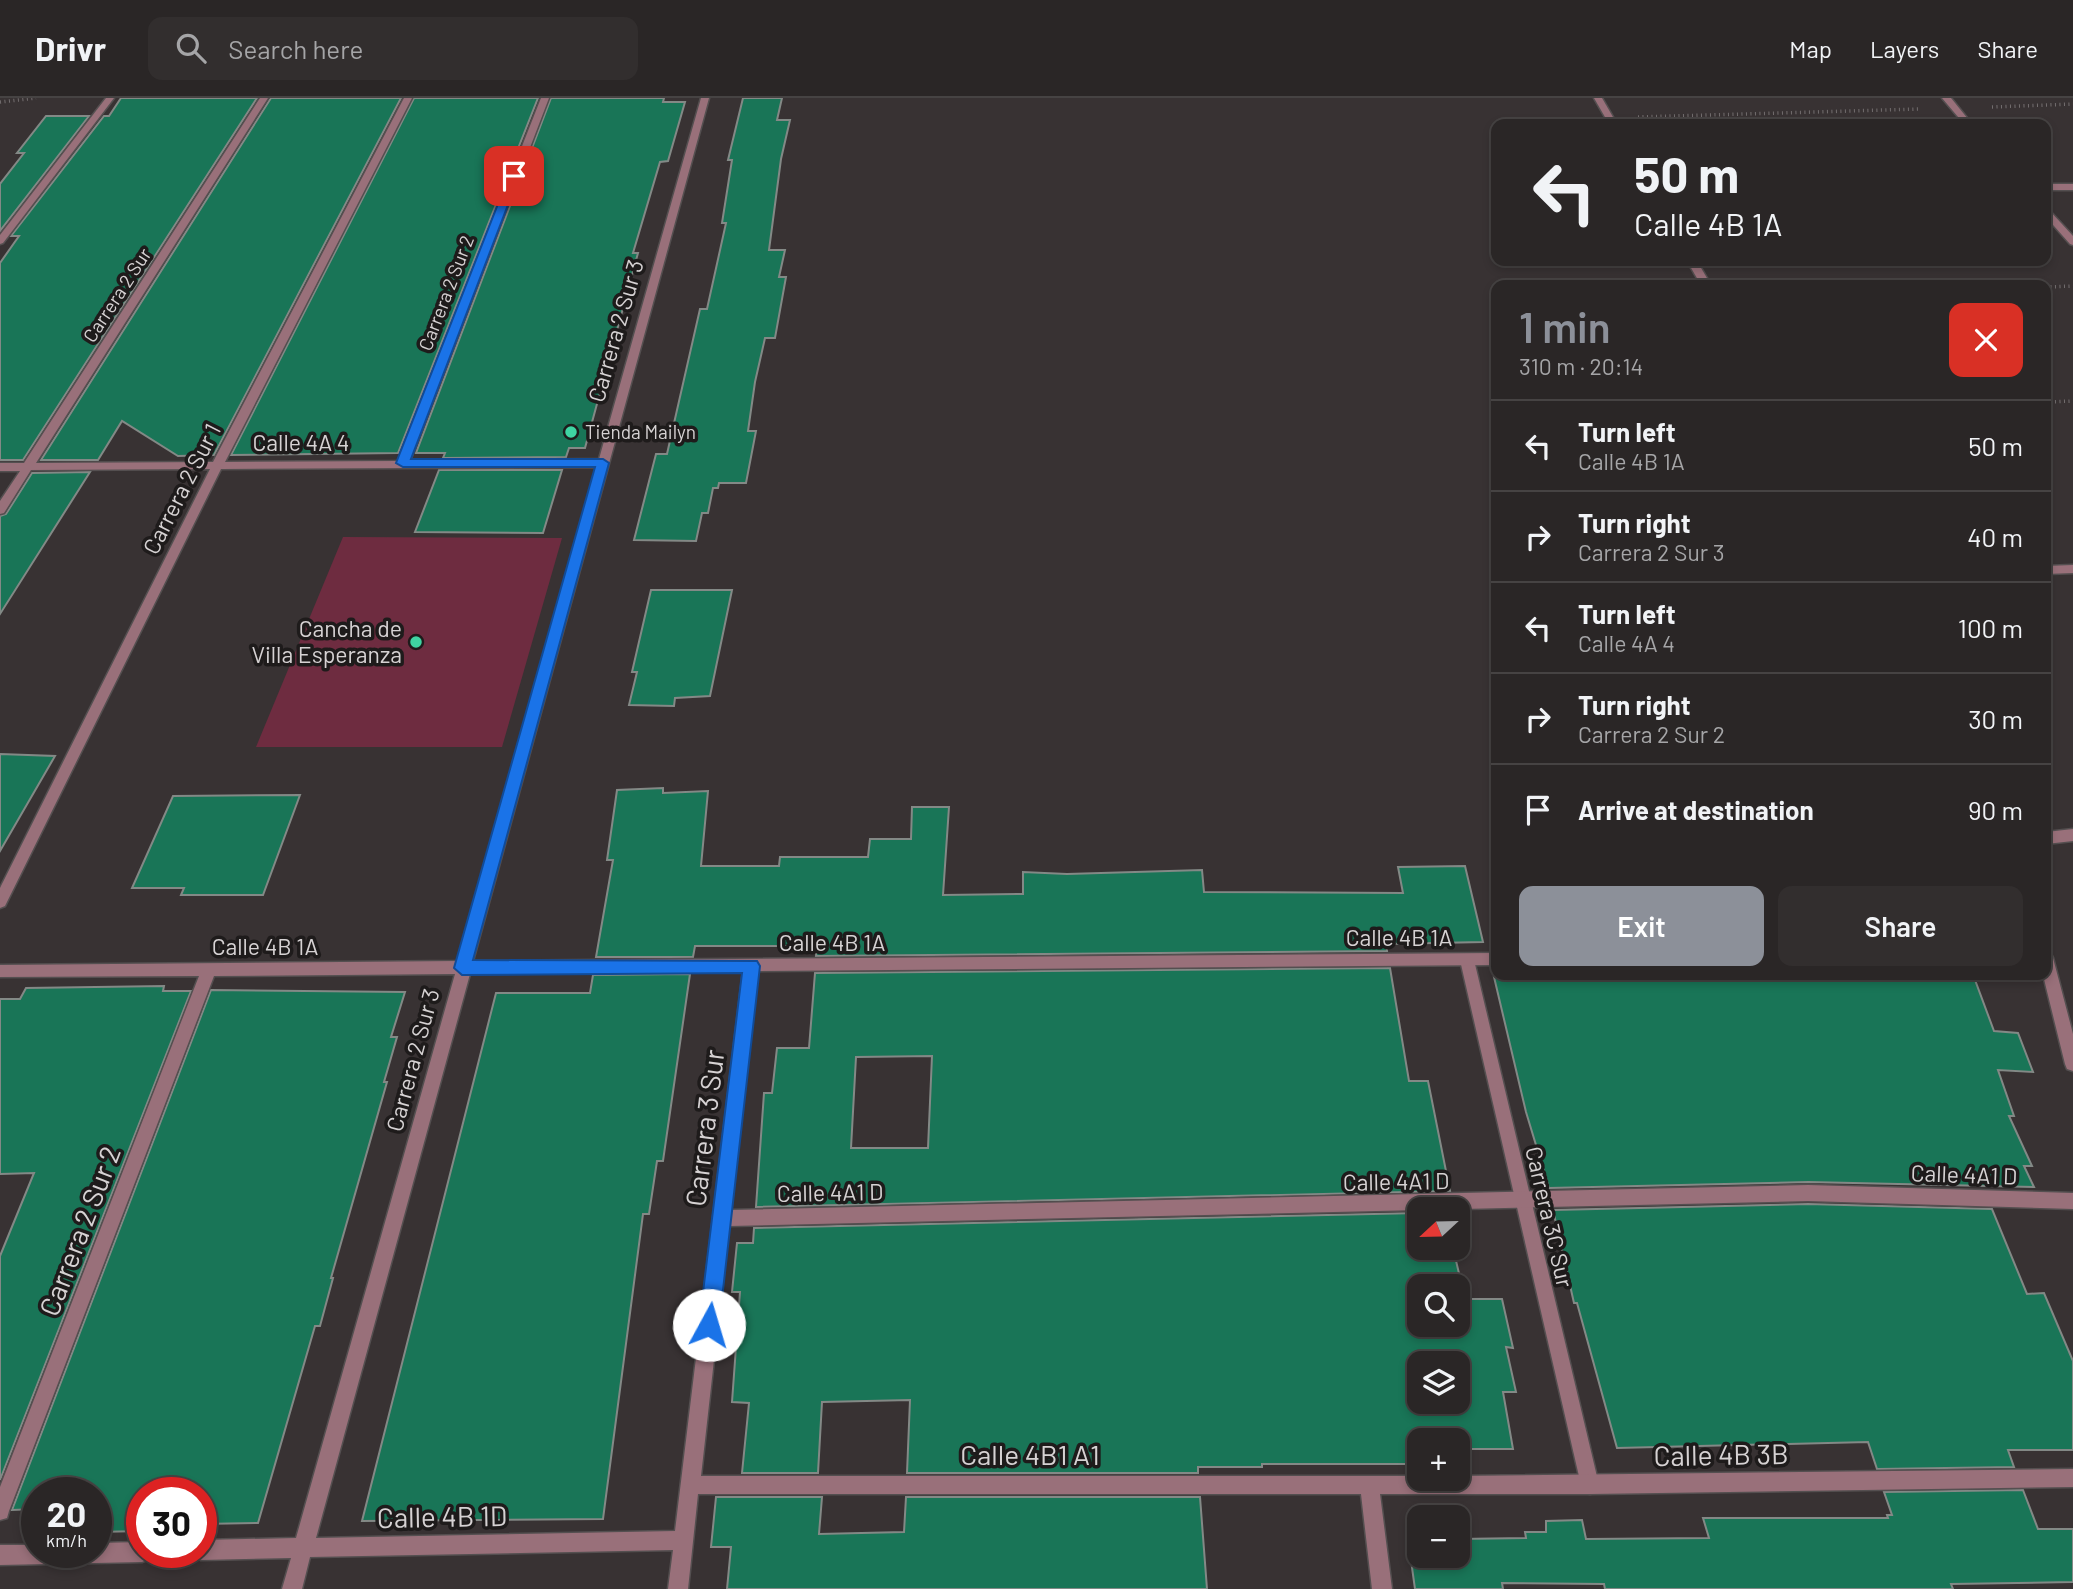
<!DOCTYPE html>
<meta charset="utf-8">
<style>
body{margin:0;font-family:Barlow,sans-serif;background:#322e2e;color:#f1f3f6;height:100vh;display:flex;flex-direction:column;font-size:26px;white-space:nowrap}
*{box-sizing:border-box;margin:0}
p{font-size:23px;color:#a5a5a7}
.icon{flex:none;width:38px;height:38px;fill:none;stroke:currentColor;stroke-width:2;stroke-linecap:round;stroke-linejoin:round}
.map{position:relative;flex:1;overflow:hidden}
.details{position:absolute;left:1491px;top:182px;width:560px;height:700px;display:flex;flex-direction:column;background:#2a2626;border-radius:14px;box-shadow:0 4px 10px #0003,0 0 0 2px #464343}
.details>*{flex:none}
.top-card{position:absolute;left:1491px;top:21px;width:560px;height:147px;border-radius:14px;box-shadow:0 4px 10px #0003,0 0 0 2px #464343;background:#2a2626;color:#f1f3f6;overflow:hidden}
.needle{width:46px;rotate:248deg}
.controls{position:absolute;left:1407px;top:1099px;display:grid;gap:14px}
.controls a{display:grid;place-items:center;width:63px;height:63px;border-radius:14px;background:#2a2626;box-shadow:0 4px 10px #0003,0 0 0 2px #464343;font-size:35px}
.speed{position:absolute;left:21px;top:1379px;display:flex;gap:14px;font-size:35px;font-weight:700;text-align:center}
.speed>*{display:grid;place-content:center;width:91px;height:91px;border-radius:50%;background:#2a2626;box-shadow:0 4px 10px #0003,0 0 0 2px #464343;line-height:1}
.speed small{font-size:18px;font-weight:400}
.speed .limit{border:10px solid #d22;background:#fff;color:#111}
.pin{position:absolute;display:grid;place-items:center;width:60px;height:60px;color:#fff;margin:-30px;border-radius:14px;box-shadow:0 4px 10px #0006}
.me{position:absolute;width:77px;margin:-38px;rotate:6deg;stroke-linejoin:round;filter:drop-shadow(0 0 5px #0008)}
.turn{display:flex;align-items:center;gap:24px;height:147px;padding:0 28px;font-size:32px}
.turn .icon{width:91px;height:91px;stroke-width:2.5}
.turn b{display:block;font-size:49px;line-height:60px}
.round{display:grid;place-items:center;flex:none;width:74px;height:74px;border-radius:14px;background:#322e2e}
.summary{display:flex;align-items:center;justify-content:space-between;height:119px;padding:0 28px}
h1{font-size:42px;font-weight:600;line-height:52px;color:#8c9099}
.primary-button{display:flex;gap:14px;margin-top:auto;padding:14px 28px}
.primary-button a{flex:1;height:80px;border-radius:14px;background:#8c9099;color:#fff;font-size:28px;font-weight:600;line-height:80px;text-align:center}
.primary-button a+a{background:#322e2e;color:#f1f3f6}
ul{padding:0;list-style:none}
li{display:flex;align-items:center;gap:21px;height:91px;padding:0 28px;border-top:2px solid #464343}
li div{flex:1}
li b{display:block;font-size:26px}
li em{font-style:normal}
header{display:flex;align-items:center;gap:42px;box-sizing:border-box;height:98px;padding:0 35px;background:#2a2626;border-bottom:2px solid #464343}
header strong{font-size:33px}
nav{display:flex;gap:38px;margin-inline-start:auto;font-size:24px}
.search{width:490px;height:63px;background:#322e2e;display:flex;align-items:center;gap:18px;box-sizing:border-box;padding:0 24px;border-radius:14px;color:#a5a5a7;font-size:26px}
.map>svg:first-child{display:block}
.green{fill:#6e2c40}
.building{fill:#197557;stroke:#838986;stroke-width:2;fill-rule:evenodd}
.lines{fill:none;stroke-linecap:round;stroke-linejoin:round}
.service-casing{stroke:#544f50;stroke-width:3}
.pedestrian-casing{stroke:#544f50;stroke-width:3}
.minor-casing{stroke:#544f50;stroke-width:3}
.path{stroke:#736e6f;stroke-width:3.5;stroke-dasharray:1 3.5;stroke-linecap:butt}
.service{fill:#99707a;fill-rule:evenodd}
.pedestrian{fill:#99707a;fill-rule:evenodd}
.minor{fill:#99707a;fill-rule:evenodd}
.route{fill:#1a73e8;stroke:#114b97;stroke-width:2}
.poi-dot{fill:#3fd4a2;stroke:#1e1b1b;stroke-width:2.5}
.labels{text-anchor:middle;stroke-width:7;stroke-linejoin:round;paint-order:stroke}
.far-street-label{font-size:19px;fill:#d6d2d3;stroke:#1e1b1b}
.far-poi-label{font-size:19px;fill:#d6d2d3;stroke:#1e1b1b;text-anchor:start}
.street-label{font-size:23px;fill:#d6d2d3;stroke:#1e1b1b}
.poi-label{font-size:23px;fill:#d6d2d3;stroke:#1e1b1b;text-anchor:end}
.near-street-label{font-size:28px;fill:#d6d2d3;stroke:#1e1b1b}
</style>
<header>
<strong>Drivr</strong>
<div class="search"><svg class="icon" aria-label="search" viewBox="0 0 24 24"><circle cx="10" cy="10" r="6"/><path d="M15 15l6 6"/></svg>Search here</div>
<nav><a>Map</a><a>Layers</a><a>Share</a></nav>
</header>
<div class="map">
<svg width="2073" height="1491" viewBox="0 0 2073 1491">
<rect width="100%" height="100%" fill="#383233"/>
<path class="green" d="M343 439 562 440 502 649H256Z"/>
<g class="building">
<path d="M121 0H257L23 362H0V165L19 138H11L104 18H109Z"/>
<path d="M271 0H401L214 357 178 358 122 323 98 362H41Z"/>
<path d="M414 0H538L398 355 231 357Z"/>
<path d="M551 0H664L663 4H685L668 63 660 64 633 155H638L585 350H569L566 359 443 360 445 355H416Z"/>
<path d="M743 0H782L777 22H790L781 61 769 152H785L779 179H786L775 240H765L755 284 748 333H756L746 385H719L718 390H713L708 415H702L696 443 634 442 656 356H667L700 211H707L726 125H722L732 62H728Z"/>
<path d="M46 18H89L0 133V86L24 55H17Z"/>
<path d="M439 372H562L543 435 415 434Z"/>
<path d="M90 374 0 516V418L6 416 32 375Z"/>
<path d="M651 492H732L710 598 675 600 674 608 629 607 637 574H632Z"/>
<path d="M0 656 55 658 0 753Z"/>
<path d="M663 690V695L708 693 701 768H779L780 759H868L870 741H911L912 709H949L943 797 1023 796V774L1067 776 1202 772 1204 794 1403 795 1398 769 1465 768 1483 844 1386 846 1387 853 816 858 817 848H695L693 859H596L613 762H607L617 692Z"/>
<path d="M300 697 263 797H181L184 790H132L173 698Z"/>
<path d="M1390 870 1409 983H1428L1450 1093 756 1109 764 995H772L777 950H809L815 875ZM932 958 928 1050H851L856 959Z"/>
<path d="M690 876 663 1063H657L649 1116H643L603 1421 362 1423 496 895H590L593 877Z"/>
<path d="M1686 877H1903L1975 882 1994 933 2018 935 2033 974 1998 972 2014 1018H2009L2032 1068H2024L2034 1089 1808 1084 1549 1090 1526 1014 1494 879Z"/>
<path d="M164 888 163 893H191L0 1382V1158L34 1075 0 1076V901H20L26 890Z"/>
<path d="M211 892 405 894 391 939H397L384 984H387L331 1180H333L320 1228H315L258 1425 201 1426V1395H142V1433L96 1434V1395H37V1411L12 1412Z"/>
<path d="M1808 1106 1992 1111 2027 1196 2044 1195 2073 1263V1352H2008L2014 1369 1877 1371 1868 1344 1617 1350 1577 1205H1574L1553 1112Z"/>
<path d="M1419 1115V1150H1453L1465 1201H1502L1513 1250 1506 1249 1516 1294H1503L1513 1351H1458V1342H1419V1366H1262V1369H1198V1375H907L910 1302 822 1304 818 1375H742L749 1305 732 1304 740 1194H732L737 1145H753L754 1130ZM1419 1188H1458V1227H1419ZM1419 1265H1458V1304H1419Z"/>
<path d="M2023 1392 2038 1431H2073V1484L1951 1486 1953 1491H1605L1604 1486 1502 1485 1503 1491H1415L1408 1441H1419V1458H1458V1441L1526 1440 1525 1434H1546V1423L1582 1422 1586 1441 1709 1440 1703 1420H1888L1887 1417H1892L1884 1394Z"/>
<path d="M716 1399H822L819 1436 904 1434 906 1399H1200L1207 1491H727L731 1449H711Z"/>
</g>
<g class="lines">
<g class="service-casing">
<path id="service" d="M1467 856 1472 858 1474 862 1599 1387 1597 1394 1590 1396 1583 1394 1581 1387 1460 862 1462 858Z"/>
</g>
<g class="pedestrian-casing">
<rect id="pedestrian" x="2046" y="86" width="27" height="6"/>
</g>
<g class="minor-casing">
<g id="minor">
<path d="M106 0H114L3 145 0 146V137Z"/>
<path d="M260 0H268L36 365 213 364 404 0H412L225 364 398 363 541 0H549L410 363 599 361 701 0H709L473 863 1496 855V867L758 873 731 1112 1808 1087 2073 1095V1111L1808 1103 729 1128 701 1378H1419V1381H1458V1378L2073 1371V1389L1590 1396H1380L1392 1491H1372L1361 1396H698L688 1491H668L673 1452 310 1459 302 1491H282L291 1460 201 1462 194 1459 192 1454H201V1442L296 1440 455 876 214 878 9 1413 7 1420 0 1422V1389L199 878 0 879V867L459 863 597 369 221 371 5 808 0 810V790L210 371 31 372 4 415 0 416V403L20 373H0V365H24ZM743 873 675 1433 316 1440 470 876Z"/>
<path d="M1594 0H1602L1617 26H1609Z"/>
<path d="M1942 0H1951L1972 26H1964Z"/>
<path d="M2046 111 2049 112 2073 138V147L2070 146 2046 119Z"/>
<path d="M1687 163H1697L1711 187H1701Z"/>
<path d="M2073 467V475L2046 476V468Z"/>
<path d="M2073 731V743L2046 746V734Z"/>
<path d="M2046 854 2051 856 2053 860 2073 936V973L2067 971 2065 966 2043 877H2046Z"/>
<path d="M142 1444V1454H151L149 1461 142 1464 0 1467V1447H37V1454H96V1445Z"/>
</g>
</g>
<g class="path">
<path d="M0 4 36 0"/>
<path d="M1992 9 2073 6"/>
<path d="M1638 19 1920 11"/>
<path d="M2046 189 2073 188"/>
<path d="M2046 304 2073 303"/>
</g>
<use href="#service" class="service"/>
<use href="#pedestrian" class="pedestrian"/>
<use href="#minor" class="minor"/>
</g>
<path class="route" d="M514 75 519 78 411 361H603L609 365 473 862 757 863 760 868 719 1227 716 1234 709 1237 702 1234 699 1227 742 875 462 877 454 870 595 369H403L396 365 509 78Z"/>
<g class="poi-dot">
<circle cx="571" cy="334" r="7"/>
<circle cx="416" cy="544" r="7"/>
</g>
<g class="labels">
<g class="far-street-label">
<text transform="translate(446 195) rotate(-69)" y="7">Carrera 2 Sur 2</text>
<text transform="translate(117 197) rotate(-57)" y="7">Carrera 2 Sur</text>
</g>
<g class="far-poi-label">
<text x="585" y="341">Tienda Mailyn</text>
</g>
<g class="street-label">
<text transform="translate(616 233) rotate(-74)" y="8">Carrera 2 Sur 3</text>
<text x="301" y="353">Calle 4A 4</text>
<text transform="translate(182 391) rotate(-63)" y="8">Carrera 2 Sur 1</text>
<text x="1399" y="848">Calle 4B 1A</text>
<text x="832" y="853">Calle 4B 1A</text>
<text x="265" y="857">Calle 4B 1A</text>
<text transform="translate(413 962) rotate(-75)" y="8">Carrera 2 Sur 3</text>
<text transform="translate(1964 1077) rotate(2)" y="8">Calle 4A1 D</text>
<text transform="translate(1396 1084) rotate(-1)" y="8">Calle 4A1 D</text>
<text transform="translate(830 1095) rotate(-1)" y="8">Calle 4A1 D</text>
<text transform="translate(1549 1119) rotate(77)" y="8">Carrera 3C Sur</text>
</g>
<g class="poi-label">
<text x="402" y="539">Cancha de<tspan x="402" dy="26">Villa Esperanza</tspan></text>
</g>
<g class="near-street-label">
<text transform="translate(705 1030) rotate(-83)" y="10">Carrera 3 Sur</text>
<text transform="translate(80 1133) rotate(-69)" y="10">Carrera 2 Sur 2</text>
<text x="1030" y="1367">Calle 4B1 A1</text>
<text transform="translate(1721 1357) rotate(-1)" y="10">Calle 4B 3B</text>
<text transform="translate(442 1419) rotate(-1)" y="10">Calle 4B 1D</text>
</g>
</g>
</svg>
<div class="controls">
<a><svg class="needle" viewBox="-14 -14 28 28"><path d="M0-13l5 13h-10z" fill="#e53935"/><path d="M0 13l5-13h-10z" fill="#a5a5a7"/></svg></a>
<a><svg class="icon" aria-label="search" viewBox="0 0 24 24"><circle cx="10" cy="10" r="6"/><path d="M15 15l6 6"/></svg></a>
<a><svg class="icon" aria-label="layers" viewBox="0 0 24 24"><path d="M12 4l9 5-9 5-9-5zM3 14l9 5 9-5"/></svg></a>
<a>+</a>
<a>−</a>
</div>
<div class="speed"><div>20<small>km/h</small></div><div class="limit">30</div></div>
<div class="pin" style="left:514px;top:78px;background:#d93025"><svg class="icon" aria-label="arrive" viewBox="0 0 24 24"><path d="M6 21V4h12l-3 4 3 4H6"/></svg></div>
<svg class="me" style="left:709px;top:1227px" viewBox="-20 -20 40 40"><circle r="19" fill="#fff"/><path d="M0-13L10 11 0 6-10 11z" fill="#1a73e8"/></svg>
<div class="top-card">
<div class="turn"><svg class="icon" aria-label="left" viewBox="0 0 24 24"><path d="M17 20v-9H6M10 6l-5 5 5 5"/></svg><div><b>50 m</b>Calle 4B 1A</div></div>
</div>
<section class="details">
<div class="summary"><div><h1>1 min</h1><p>310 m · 20:14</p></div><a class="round" style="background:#d93025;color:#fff"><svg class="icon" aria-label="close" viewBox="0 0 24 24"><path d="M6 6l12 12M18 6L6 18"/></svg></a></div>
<ul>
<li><svg class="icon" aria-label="left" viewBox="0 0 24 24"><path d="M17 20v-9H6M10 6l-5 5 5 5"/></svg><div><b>Turn left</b><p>Calle 4B 1A</p></div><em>50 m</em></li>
<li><svg class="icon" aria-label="right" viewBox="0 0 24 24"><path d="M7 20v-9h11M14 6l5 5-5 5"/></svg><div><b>Turn right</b><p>Carrera 2 Sur 3</p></div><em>40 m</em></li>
<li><svg class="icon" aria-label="left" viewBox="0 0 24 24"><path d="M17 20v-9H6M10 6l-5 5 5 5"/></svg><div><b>Turn left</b><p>Calle 4A 4</p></div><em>100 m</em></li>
<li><svg class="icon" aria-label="right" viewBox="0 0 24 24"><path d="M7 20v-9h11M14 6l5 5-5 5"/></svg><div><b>Turn right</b><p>Carrera 2 Sur 2</p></div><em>30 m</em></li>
<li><svg class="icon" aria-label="arrive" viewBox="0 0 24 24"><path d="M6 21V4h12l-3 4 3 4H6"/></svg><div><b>Arrive at destination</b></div><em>90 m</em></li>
</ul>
<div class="primary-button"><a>Exit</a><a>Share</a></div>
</section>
</div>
